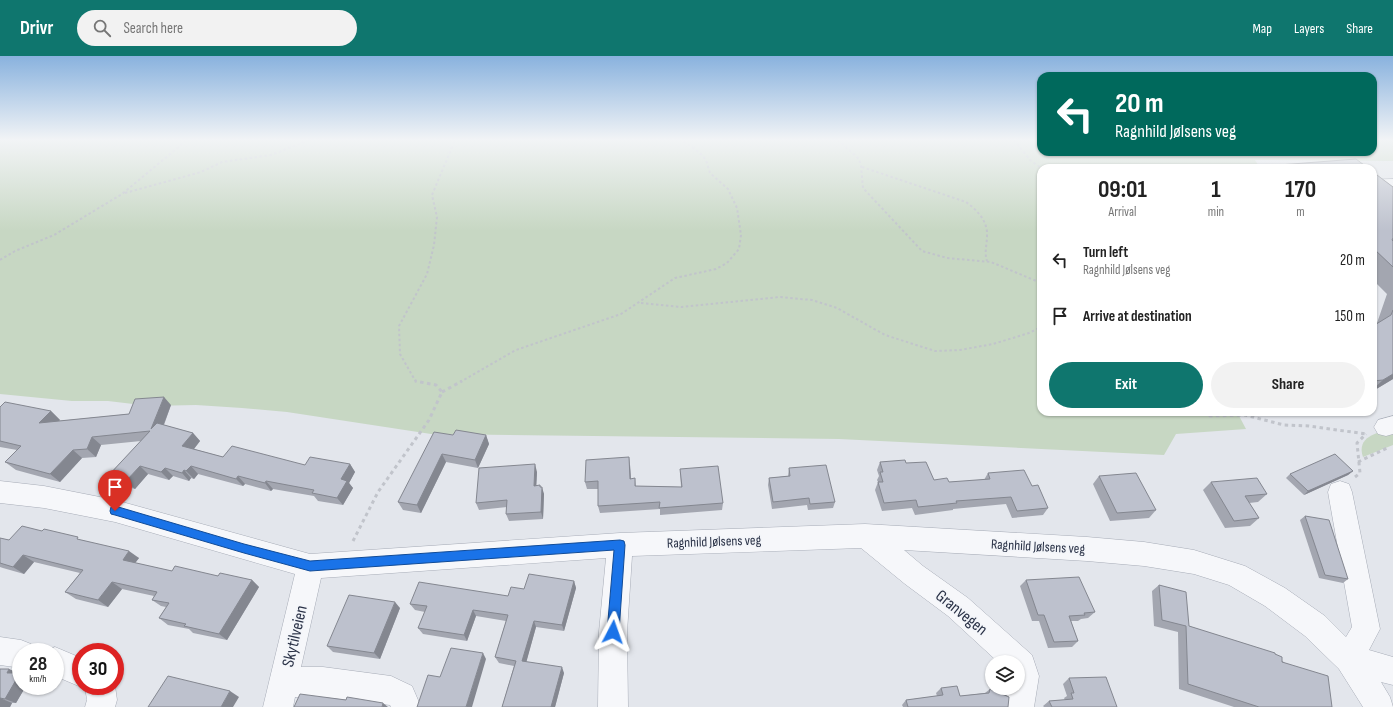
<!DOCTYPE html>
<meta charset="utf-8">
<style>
body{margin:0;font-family:"Sofia Sans Condensed",sans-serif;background:#f2f2f2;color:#222;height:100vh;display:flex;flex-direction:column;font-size:15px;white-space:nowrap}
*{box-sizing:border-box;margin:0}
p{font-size:13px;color:#767676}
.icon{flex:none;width:22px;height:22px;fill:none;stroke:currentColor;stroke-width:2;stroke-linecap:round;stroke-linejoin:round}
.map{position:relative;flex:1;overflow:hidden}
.side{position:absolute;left:1037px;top:108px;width:340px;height:252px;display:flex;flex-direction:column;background:#fff;border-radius:12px;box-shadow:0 1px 3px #0004}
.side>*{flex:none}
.hud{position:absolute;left:1037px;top:16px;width:340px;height:84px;border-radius:12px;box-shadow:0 1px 3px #0004;background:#00695c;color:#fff;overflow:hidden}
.fabs{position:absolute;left:985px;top:599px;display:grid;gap:8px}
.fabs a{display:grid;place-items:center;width:40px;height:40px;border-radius:50%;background:#fff;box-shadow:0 1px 3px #0004;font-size:20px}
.speed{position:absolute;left:12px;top:587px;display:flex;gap:8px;font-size:20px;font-weight:700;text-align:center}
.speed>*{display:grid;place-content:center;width:52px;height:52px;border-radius:50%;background:#fff;box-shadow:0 1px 3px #0004;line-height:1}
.speed small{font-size:10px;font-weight:400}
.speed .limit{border:6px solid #d22;background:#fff;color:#111}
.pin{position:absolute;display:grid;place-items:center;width:34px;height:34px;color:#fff;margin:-41px -17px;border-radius:50% 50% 50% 0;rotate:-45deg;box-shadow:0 0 4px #0007}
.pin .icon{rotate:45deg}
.me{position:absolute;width:44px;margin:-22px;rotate:4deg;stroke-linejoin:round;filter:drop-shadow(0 0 3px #0008)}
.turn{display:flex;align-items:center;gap:14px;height:84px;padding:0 12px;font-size:18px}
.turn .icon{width:52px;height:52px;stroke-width:2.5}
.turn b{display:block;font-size:28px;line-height:34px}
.eta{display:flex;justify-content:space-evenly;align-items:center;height:68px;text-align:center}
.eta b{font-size:24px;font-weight:700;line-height:28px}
.button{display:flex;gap:8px;margin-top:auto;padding:8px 12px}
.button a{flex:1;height:46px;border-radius:24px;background:#0f766e;color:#fff;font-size:16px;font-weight:700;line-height:46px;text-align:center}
.button a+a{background:#f2f2f2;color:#222}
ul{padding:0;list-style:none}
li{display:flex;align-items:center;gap:12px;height:56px;padding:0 12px}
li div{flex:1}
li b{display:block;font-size:15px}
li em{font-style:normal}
header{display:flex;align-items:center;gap:24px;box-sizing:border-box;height:56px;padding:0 20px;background:#0f766e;color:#fff}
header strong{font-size:19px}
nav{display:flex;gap:22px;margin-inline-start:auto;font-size:14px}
.search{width:280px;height:36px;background:#f2f2f2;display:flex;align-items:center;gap:10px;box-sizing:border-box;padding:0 14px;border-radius:22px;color:#767676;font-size:15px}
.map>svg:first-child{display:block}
.green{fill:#c7d7c3}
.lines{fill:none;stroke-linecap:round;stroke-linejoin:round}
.minor-casing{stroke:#a7acb7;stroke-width:1}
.path-far1{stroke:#c1c4cb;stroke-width:2;stroke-dasharray:2.5 2.5;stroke-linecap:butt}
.path{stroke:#c1c4cb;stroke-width:3;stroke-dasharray:3.5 3.5;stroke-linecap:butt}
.minor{fill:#f6f7fa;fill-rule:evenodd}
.wall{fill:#a3a6b0}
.shaded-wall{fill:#848790}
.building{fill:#bdc1cd;stroke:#848790}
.route{fill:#1a73e8;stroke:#114b97}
.labels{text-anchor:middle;stroke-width:3;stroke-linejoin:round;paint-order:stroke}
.street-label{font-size:14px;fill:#293146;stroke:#f3f5f9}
.near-street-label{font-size:17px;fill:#293146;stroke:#f3f5f9}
</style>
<header>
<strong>Drivr</strong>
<div class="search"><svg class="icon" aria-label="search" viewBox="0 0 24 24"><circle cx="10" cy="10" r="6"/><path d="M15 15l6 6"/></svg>Search here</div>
<nav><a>Map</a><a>Layers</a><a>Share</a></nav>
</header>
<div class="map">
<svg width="1393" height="651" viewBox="0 0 1393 651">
<rect width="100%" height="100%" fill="#e3e6ec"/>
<g class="green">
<path d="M0 84H1041V96H1373V84H1393V105L1255 104 1260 112H1041V356H1237L1246 373 1176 378 1164 399 839 383 431 378 287 356 242 352 196 349 150 350 108 345H72L0 338Z"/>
<path d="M1393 373V389L1363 401C1356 381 1377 376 1393 373Z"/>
</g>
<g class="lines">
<g class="minor-casing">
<g id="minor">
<path d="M1393 123V133L1373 134V124Z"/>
<path d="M1393 360V378L1386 380 1378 378 1374 371 1378 364Z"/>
<path d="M0 425 44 430 115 444 310 498 620 477 865 468 1087 481 1144 486 1194 494 1245 510 1285 532 1325 560 1346 581 1352 571 1328 436 1331 428 1340 425 1349 428 1352 436 1380 573 1369 594 1393 601V629L1381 626 1390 641 1393 651H1363L1339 613 1305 580 1265 550 1229 529 1194 518 1144 510 1087 505 904 494 923 510 968 542 1032 599 1039 620 1034 651H1004L1009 632H1018V606H998L948 560 905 528 861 492 632 500 627 576 628 651H598L599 576 606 502 321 522 301 611H323L391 620 412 630 421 651H391L390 649 323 641H295L293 651H263L295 518 115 466 44 452 0 447Z"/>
<path d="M0 581 21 584 31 588 34 596H21V612L0 609Z"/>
<path d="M55 591 81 602V630H84L81 631 55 620V596H44Z"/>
<path d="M85 630H115L117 644 115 651H85L87 644Z"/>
</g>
</g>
<g class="path-far1">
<path d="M838 84 859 103 861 110 863 132 922 195 947 202 991 206 1041 227"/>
<path d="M1014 84 1030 104 1041 112"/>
<path d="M1213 96 1225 98"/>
<path d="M862 111 966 146C977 154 988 165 987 180 987 189 984 196 987 205"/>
<path d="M125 137 201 116 222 106 271 99 310 84"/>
<path d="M0 204 15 195 54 179 122 138 187 84"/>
<path d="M641 247 682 251 779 241 812 244 837 252 885 279 935 295 960 294 993 288 1029 277 1041 271"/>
<path d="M416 326 400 298 399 270 427 218 434 189 437 161 432 139 455 84"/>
<path d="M460 326 516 294 621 258 675 222 716 213 727 207 739 193 741 179 737 152 728 133 710 117 706 104 700 97 682 84"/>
</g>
<g class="path">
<path d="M442 336 462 325"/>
<path d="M1203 356 1210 360 1245 359 1284 369 1309 370 1366 378"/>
<path d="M1358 406 1389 391"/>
<path d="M1355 421 1360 417 1357 387 1366 378"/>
<path d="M353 485 378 436 429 364 442 336 436 329 415 325"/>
</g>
<use href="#minor" class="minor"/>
</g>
<g class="wall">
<path d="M1279 109 1368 112H1277Z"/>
<path d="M1373 116 1393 131V323L1373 335V270L1377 267 1387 238 1373 224Z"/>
<path d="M171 349 164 369 193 377 200 385 194 393 223 401 305 409 350 408 355 416 349 427 353 432 343 449 318 445 314 440 273 433 271 435 245 428 243 430 198 418 194 423 191 422 189 425 173 420 169 424 148 418 135 433 117 428 108 420 141 385 101 389 96 401 82 402 60 426 16 414 5 406 17 394 0 391V351L51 355 60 364 58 365 129 358Z"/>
<path d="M453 379H486L489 388 478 412 446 406 421 457 403 454 398 446Z"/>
<path d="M880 406 906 407 934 424 949 426 984 424 988 417 1032 430 1048 452 1043 459 1012 462 1006 448 953 453V454L915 459 912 452 882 455 875 434 878 426 877 424 879 420 877 414Z"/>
<path d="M630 409 631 423 635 422 636 430 681 431 680 413 723 447 722 454 660 459V453L600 457 598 450V433H587L585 426Z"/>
<path d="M789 412 835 446 833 452 808 454 807 449 772 453 768 429 769 422 788 420Z"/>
<path d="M1353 415 1348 419 1304 439 1286 422 1290 418Z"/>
<path d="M537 416 536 429 540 431 544 438 543 463 509 465 506 458 507 451 479 454 476 447Z"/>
<path d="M1099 420 1156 454 1149 462 1110 465 1093 428Z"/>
<path d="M1211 426 1267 438 1258 446 1249 447 1259 462 1250 470 1225 472 1203 434Z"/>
<path d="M1305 460 1348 523 1343 527 1319 522 1300 464Z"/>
<path d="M0 482 9 484H82L139 502 135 507 172 515 218 520 252 524 259 531 227 584 193 577 189 573 168 569 159 562 166 551 161 550 152 544 154 540 122 533 108 551 76 543 65 536 80 517 34 506 24 518 3 512 0 511Z"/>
<path d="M1026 524 1095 556 1088 562 1081 563 1078 565H1071L1078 585 1072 591 1048 592 1039 565H1032L1020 530Z"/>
<path d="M574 525 576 532 564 575 536 571 526 606 564 617 555 651H502L514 610 499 607 495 601 506 565 476 560 467 585 423 578 418 572 425 556 415 554 410 548 508 540 524 533Z"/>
<path d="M1159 529 1189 570 1275 598 1332 651H1234L1179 633 1178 576 1154 570 1152 535Z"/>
<path d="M400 552 380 603 333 596 327 590Z"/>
<path d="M0 613H9L18 617 21 630H26L16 647H12L10 651H0Z"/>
<path d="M1069 622 1117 651H1044L1043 650 1049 645 1065 644 1064 642 1067 640 1063 628Z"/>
<path d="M941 632 960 640 985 637 990 633 1008 651H903L902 649 906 644 937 640 936 637Z"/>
</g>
<g class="shaded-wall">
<path d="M1393 318V323L1373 335V333L1383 324Z"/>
<path d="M164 341 171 349 159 381 151 373Z"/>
<path d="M51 355 60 364 49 376 39 367Z"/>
<path d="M193 377 200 385 190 398 182 390Z"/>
<path d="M486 379 489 388 478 412 475 404Z"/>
<path d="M92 381 101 389 96 401 87 393Z"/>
<path d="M73 394 82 402 60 426 50 418Z"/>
<path d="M442 398 446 406 421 457 417 449Z"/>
<path d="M629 401 630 409 631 430 630 423Z"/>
<path d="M350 408 355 416 349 427 353 432 343 449 337 442 341 423Z"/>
<path d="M535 408 537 416 536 437 534 430Z"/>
<path d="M140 410 148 418 135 433 126 425Z"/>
<path d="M191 410 198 418 194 423 186 415Z"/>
<path d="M165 412 173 420 169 424 161 416Z"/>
<path d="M184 414 191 422 189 425 182 417Z"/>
<path d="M1353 415 1348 419 1304 439 1308 435Z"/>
<path d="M238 420 245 428 243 430 236 423Z"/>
<path d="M266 425 273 433 271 435 265 427Z"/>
<path d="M540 429 542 436V431L544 438 543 463 541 456Z"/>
<path d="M129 495 139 502 132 511 123 504Z"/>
<path d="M23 499 34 506 24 518 13 511Z"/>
<path d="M252 524 259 531 227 584 219 578Z"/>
<path d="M574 525 576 532 564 575 562 569Z"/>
<path d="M112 526 122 533 108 551 98 544Z"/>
<path d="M395 546 400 552 380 603 374 597Z"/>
<path d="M473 554 476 560 467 585 464 579Z"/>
<path d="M534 565 536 571 525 611 522 605Z"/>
<path d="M483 597 486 603 472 651H466Z"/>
<path d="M562 611 564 617 555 651H551Z"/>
<path d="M9 613 19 618 20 617 21 618V630H26L16 647 5 643 7 617Z"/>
<path d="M230 635 239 641 233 651H221Z"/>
<path d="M0 642 12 647 10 651H0Z"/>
<path d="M383 647 388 651H382Z"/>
</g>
<g class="building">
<path d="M1356 103 1368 112H1282L1279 109Z"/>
<path d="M1373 116 1393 131V182L1392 184 1393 185V211L1373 192Z"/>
<path d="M1393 254V318L1383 324 1373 325V270L1391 259Z"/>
<path d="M164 341 151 373 157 367 193 377 182 390 223 401 232 390 305 409 310 401 350 408 341 423 347 425 337 442 312 437 314 434 266 425 265 427 238 420 236 423 191 410 186 415 184 414 182 417 165 412 161 416 140 410 126 425 108 420 150 375 92 381 87 393 73 394 50 418 5 406 21 390 0 385V351L5 346 51 355 39 367 129 358 135 343Z"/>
<path d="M456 374 486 379 475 404 442 398 417 449 398 446 434 376 453 379Z"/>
<path d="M1335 398 1353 415 1308 435 1290 418Z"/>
<path d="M629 401 630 423 635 422V430L682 431 680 413 718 410 723 447 659 452 660 446 598 450V425L585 426 586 404Z"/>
<path d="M905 404 906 407 926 406 934 424 947 422 949 426 990 423 988 417 1024 414 1032 430 1038 429 1048 452 1017 455 1011 441 956 445 957 447 918 451 916 444 884 447 878 426H883L880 416H883L880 406Z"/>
<path d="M535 408 534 430 540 429V431H542L541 456 506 458 507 444 476 447 479 412Z"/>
<path d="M826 409 835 446 810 448 809 442 773 446 769 422 790 420 789 412Z"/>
<path d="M1136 417 1156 454 1117 457 1099 420Z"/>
<path d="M1257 422 1267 438 1245 440 1259 462 1234 465 1211 426Z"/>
<path d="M1305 460 1329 464 1348 523 1325 519Z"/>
<path d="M22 470 42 475 44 473 78 481 77 483 129 495 123 504 172 515 175 510 218 520 220 517 252 524 219 578 184 570 186 568 159 562 169 547 152 544 157 536 112 526 98 544 65 536 83 514 23 499 13 511 0 507V482L9 484Z"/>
<path d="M529 518 574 525 562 569 534 565 522 605 562 611 551 651H502L516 605 495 601 508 559 473 554 464 579 418 572 427 550 410 548 419 526 508 540 511 531 524 533Z"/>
<path d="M1079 521 1095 556 1084 557 1085 559 1069 560 1078 585 1054 586 1044 559H1038L1026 524Z"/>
<path d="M1159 529 1186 536 1189 570 1275 597V598L1282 601V606L1328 620 1332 651H1259L1188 628 1186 570 1162 564Z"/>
<path d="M349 539 395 546 374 597 327 590Z"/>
<path d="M451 592 483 597 466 651H417L428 619 440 621Z"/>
<path d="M0 613H9L7 617H20L5 643 0 642V643Z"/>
<path d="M168 620 230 635 221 651H148Z"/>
<path d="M1106 621 1117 651H1052L1049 645 1073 643 1071 637H1074L1069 622Z"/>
<path d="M957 630 960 640 989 637 990 633 1009 641 1008 651H908L906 644 943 639 941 632Z"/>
<path d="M300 638 346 644 347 641 383 647 382 651H294Z"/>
</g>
<linearGradient id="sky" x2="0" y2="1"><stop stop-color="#89b2de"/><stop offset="0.48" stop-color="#f2f4f6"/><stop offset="1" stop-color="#f2f4f6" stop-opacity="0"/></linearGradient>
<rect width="1393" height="175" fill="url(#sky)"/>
<path class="route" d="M115 450 244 488 310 505 620 484 624 485 625 489 619 576 617 580 613 581 609 580 607 576 614 494 310 515 244 497 115 459 111 458 110 455 111 451Z"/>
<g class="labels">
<g class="street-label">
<text transform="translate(714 485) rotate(-2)" y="5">Ragnhild Jølsens veg</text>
<text transform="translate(1038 490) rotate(3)" y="5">Ragnhild Jølsens veg</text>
</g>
<g class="near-street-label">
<text transform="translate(962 556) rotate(39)" y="6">Granvegen</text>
<text transform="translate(294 580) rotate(-77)" y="6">Skytilveien</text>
</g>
</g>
</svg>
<div class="fabs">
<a><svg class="icon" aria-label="layers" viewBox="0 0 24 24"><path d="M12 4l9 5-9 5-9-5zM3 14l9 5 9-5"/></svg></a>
</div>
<div class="speed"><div>28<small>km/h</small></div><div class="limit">30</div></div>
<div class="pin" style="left:115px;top:455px;background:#d93025"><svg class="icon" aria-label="arrive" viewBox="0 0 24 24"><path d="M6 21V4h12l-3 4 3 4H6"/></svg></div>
<svg class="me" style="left:613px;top:576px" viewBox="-20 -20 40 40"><path d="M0-17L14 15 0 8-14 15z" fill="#1a73e8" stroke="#fff" stroke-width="4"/></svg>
<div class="hud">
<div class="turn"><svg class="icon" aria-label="left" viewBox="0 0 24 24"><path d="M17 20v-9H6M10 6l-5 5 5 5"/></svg><div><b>20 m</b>Ragnhild Jølsens veg</div></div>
</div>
<section class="side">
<div class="eta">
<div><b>09:01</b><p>Arrival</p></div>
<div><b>1</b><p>min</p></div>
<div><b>170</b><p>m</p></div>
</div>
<ul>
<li><svg class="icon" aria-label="left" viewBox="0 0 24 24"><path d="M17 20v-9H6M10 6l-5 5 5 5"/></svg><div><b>Turn left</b><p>Ragnhild Jølsens veg</p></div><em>20 m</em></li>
<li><svg class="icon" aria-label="arrive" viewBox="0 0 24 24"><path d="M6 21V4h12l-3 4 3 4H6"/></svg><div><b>Arrive at destination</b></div><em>150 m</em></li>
</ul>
<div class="button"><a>Exit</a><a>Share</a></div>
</section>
</div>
